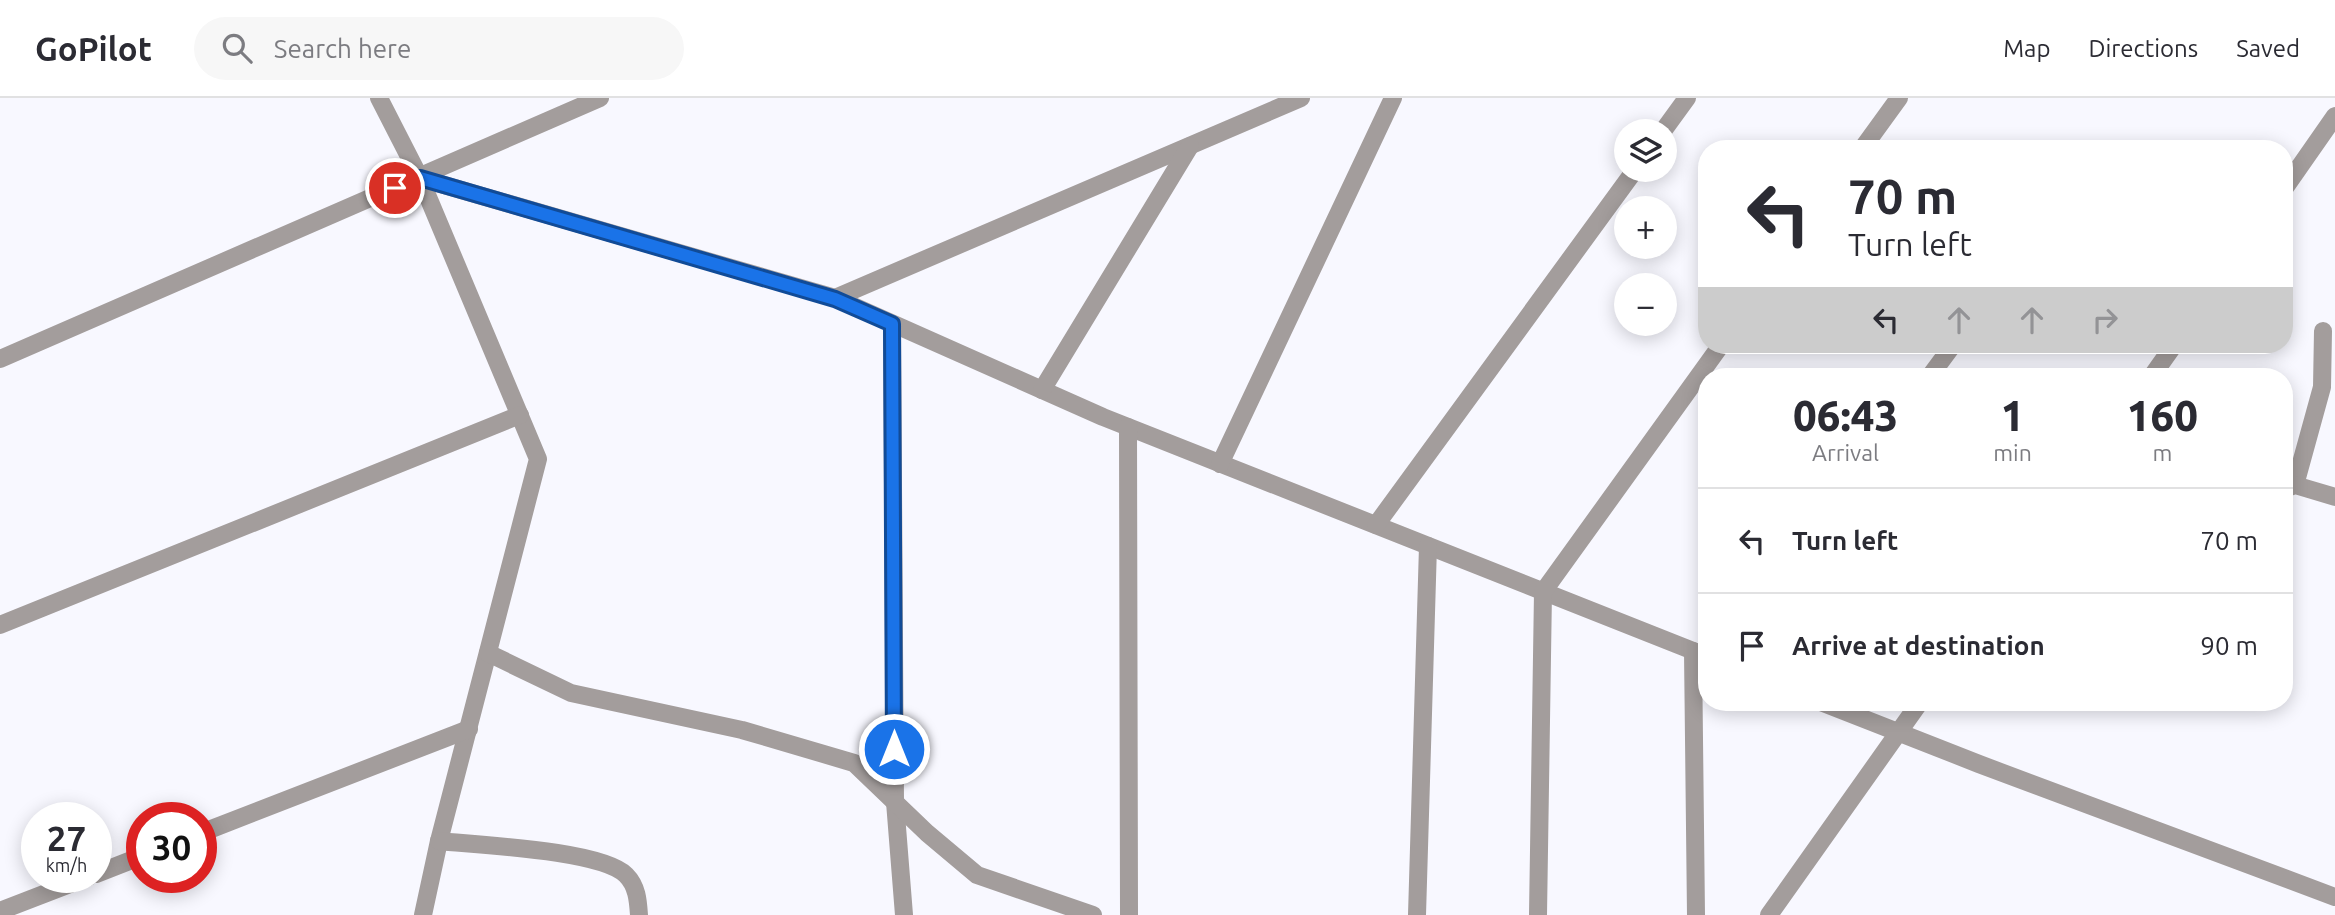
<!DOCTYPE html>
<meta charset="utf-8">
<style>
body{margin:0;font-family:Ubuntu,sans-serif;background:#f7f7f7;color:#2b2b33;height:100vh;display:flex;flex-direction:column;font-size:26px;white-space:nowrap}
*{box-sizing:border-box;margin:0}
p{font-size:23px;color:#7c7c81}
.icon{flex:none;width:38px;height:38px;fill:none;stroke:currentColor;stroke-width:2;stroke-linecap:round;stroke-linejoin:round}
.map{position:relative;flex:1;overflow:hidden}
.drawer{position:absolute;left:1698px;top:270px;width:595px;height:343px;display:flex;flex-direction:column;background:#fff;border-radius:28px;box-shadow:0 4px 18px #0003}
.drawer>*{flex:none}
.hud{position:absolute;left:1698px;top:42px;width:595px;height:214px;border-radius:28px;box-shadow:0 4px 18px #0003;background:#fff;color:#2b2b33;overflow:hidden}
.fabs{position:absolute;left:1614px;top:21px;display:grid;gap:14px}
.fabs a{display:grid;place-items:center;width:63px;height:63px;border-radius:50%;background:#fff;box-shadow:0 4px 18px #0003;font-size:35px}
.speed{position:absolute;left:21px;top:704px;display:flex;gap:14px;font-size:35px;font-weight:700;text-align:center}
.speed>*{display:grid;place-content:center;width:91px;height:91px;border-radius:50%;background:#fff;box-shadow:0 4px 18px #0003;line-height:1}
.speed small{font-size:18px;font-weight:400}
.speed .limit{border:10px solid #d22;background:#fff;color:#111}
.pin{position:absolute;display:grid;place-items:center;width:60px;height:60px;color:#fff;margin:-30px;border:4px solid #fff;border-radius:50%;box-shadow:0 2px 7px #0007}
.me{position:absolute;width:77px;margin:-38px;rotate:0deg;stroke-linejoin:round;filter:drop-shadow(0 0 5px #0008)}
.turn{display:flex;align-items:center;gap:24px;height:147px;padding:0 35px;font-size:32px}
.turn .icon{width:91px;height:91px;stroke-width:2.5}
.turn b{display:block;font-size:49px;line-height:60px}
.lanes{display:flex;align-items:center;height:66px;padding:0 35px;background:#0003;justify-content:center;gap:35px;direction:ltr}
.lanes .off{opacity:.35}
.eta{display:flex;justify-content:space-evenly;align-items:center;height:119px;text-align:center}
.eta b{font-size:42px;font-weight:800;line-height:49px}
ul{padding:0;list-style:none}
li{display:flex;align-items:center;gap:21px;height:105px;padding:0 35px;border-top:2px solid #e1e1e2}
li div{flex:1}
li b{display:block;font-size:26px}
li em{font-style:normal}
header{display:flex;align-items:center;gap:42px;box-sizing:border-box;height:98px;padding:0 35px;background:#fff;border-bottom:2px solid #e1e1e2}
header strong{font-size:33px}
nav{display:flex;gap:38px;margin-inline-start:auto;font-size:24px}
.search{width:490px;height:63px;background:#f7f7f7;display:flex;align-items:center;gap:18px;box-sizing:border-box;padding:0 24px;border-radius:38px;color:#7c7c81;font-size:26px}
.map>svg:first-child{display:block}
.lines{fill:none;stroke-linecap:round;stroke-linejoin:round}
.minor{stroke:#a39d9c;stroke-width:18}
.route-casing{stroke:#114b97;stroke-width:18}
.route{stroke:#1a73e8;stroke-width:12}
</style>
<header>
<strong>GoPilot</strong>
<div class="search"><svg class="icon" aria-label="search" viewBox="0 0 24 24"><circle cx="10" cy="10" r="6"/><path d="M15 15l6 6"/></svg>Search here</div>
<nav><a>Map</a><a>Directions</a><a>Saved</a></nav>
</header>
<div class="map">
<svg width="2335" height="817" viewBox="0 0 2335 817">
<rect width="100%" height="100%" fill="#f8f8ff"/>
<g class="lines">
<g class="minor">
<path d="M379 0 420 80 538 361 439 743 423 817"/>
<path d="M1663 33 1687 0"/>
<path d="M1862 51 1899 0"/>
<path d="M420 80 835 200 1103 319 1706 558"/>
<path d="M2284 91 2335 18"/>
<path d="M835 200 1301 0"/>
<path d="M892 226 895 704 904 817"/>
<path d="M0 261 600 0"/>
<path d="M1930 278 1953 247"/>
<path d="M2152 278 2174 247"/>
<path d="M1042 292 1190 48"/>
<path d="M1128 329 1129 817"/>
<path d="M1220 366 1393 0"/>
<path d="M2295 387 2322 289 2323 233"/>
<path d="M2284 391 2295 387 2335 399"/>
<path d="M1376 427 1635 72"/>
<path d="M0 527 520 317"/>
<path d="M1693 553 1696 817"/>
<path d="M488 555 571 595 742 632 854 665 927 735 977 777 1093 817"/>
<path d="M1821 604 1979 666 2335 799"/>
<path d="M201 735 469 631"/>
<path d="M439 743C477 747 601 752 626 777 637 788 638 802 639 817"/>
<path d="M96 776 142 758"/>
<path d="M0 813 88 779"/>
<path d="M1417 817 1428 448"/>
<path d="M1538 817 1543 494 1721 247"/>
<path d="M1769 817 1920 604"/>
</g>
</g>
<g class="lines">
<g class="route-casing">
<path id="route" d="M395 90 420 80 835 201 892 226 894 651"/>
</g>
<use href="#route" class="route"/>
</g>
</svg>
<div class="fabs">
<a><svg class="icon" aria-label="layers" viewBox="0 0 24 24"><path d="M12 4l9 5-9 5-9-5zM3 14l9 5 9-5"/></svg></a>
<a>+</a>
<a>−</a>
</div>
<div class="speed"><div>27<small>km/h</small></div><div class="limit">30</div></div>
<div class="pin" style="left:395px;top:90px;background:#d93025"><svg class="icon" aria-label="arrive" viewBox="0 0 24 24"><path d="M6 21V4h12l-3 4 3 4H6"/></svg></div>
<svg class="me" style="left:894px;top:651px" viewBox="-20 -20 40 40"><circle r="17" fill="#1a73e8" stroke="#fff" stroke-width="3"/><path d="M0-11L8 9 0 5-8 9z" fill="#fff"/></svg>
<div class="hud">
<div class="turn"><svg class="icon" aria-label="left" viewBox="0 0 24 24"><path d="M17 20v-9H6M10 6l-5 5 5 5"/></svg><div><b>70 m</b>Turn left</div></div>
<div class="lanes"><svg class="icon" aria-label="left" viewBox="0 0 24 24"><path d="M17 20v-9H6M10 6l-5 5 5 5"/></svg><svg class="icon off" aria-label="ahead" viewBox="0 0 24 24"><path d="M12 20V5M6 11l6-6 6 6"/></svg><svg class="icon off" aria-label="ahead" viewBox="0 0 24 24"><path d="M12 20V5M6 11l6-6 6 6"/></svg><svg class="icon off" aria-label="right" viewBox="0 0 24 24"><path d="M7 20v-9h11M14 6l5 5-5 5"/></svg></div>
</div>
<section class="drawer">
<div class="eta">
<div><b>06:43</b><p>Arrival</p></div>
<div><b>1</b><p>min</p></div>
<div><b>160</b><p>m</p></div>
</div>
<ul>
<li><svg class="icon" aria-label="left" viewBox="0 0 24 24"><path d="M17 20v-9H6M10 6l-5 5 5 5"/></svg><div><b>Turn left</b></div><em>70 m</em></li>
<li><svg class="icon" aria-label="arrive" viewBox="0 0 24 24"><path d="M6 21V4h12l-3 4 3 4H6"/></svg><div><b>Arrive at destination</b></div><em>90 m</em></li>
</ul>
</section>
</div>
